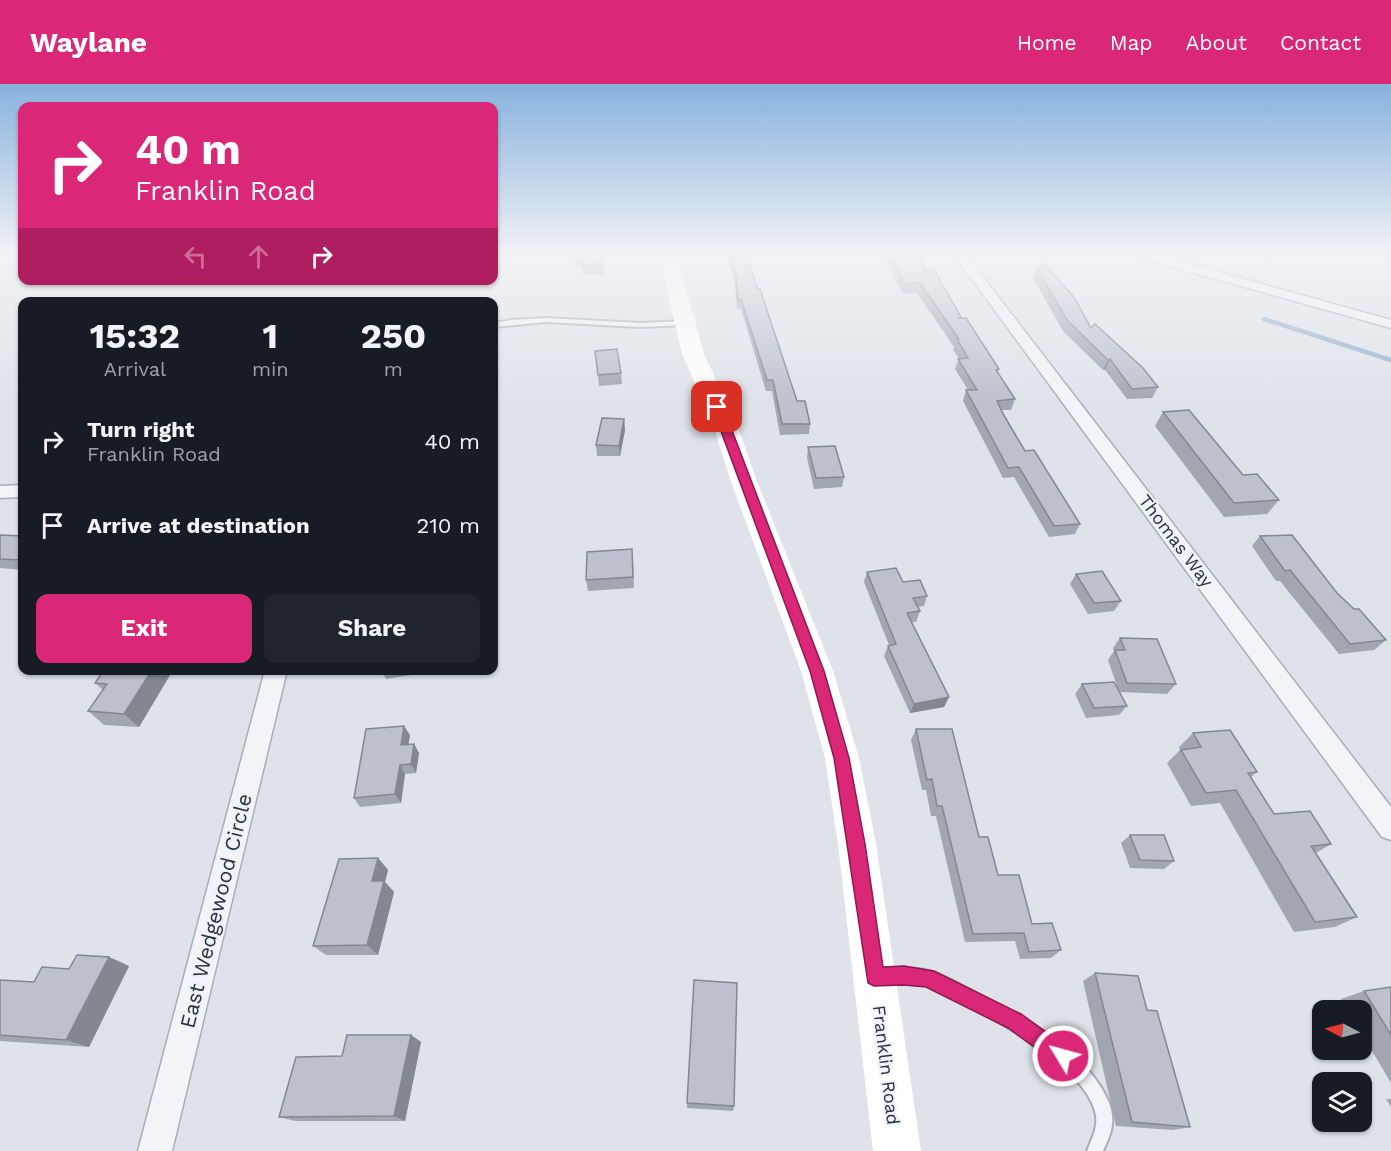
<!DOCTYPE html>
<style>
body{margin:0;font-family:"Work Sans",sans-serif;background:#20242c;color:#f1f3f6;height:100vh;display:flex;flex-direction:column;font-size:22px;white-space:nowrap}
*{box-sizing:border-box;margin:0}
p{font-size:20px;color:#9ea1a6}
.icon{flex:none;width:33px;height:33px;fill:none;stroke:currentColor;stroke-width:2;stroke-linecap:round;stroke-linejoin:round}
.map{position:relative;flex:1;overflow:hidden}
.sheet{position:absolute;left:18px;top:213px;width:480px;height:378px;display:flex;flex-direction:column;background:#171b24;border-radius:12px;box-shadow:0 2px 4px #0004}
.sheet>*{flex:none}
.guide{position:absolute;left:18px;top:18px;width:480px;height:183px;border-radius:12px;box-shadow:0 2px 4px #0004;background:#db2777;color:#fff;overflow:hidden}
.needle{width:39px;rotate:276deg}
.controls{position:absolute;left:1312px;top:916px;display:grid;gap:12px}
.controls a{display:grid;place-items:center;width:60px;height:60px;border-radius:12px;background:#171b24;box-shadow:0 2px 4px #0004;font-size:30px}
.pin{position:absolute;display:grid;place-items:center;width:51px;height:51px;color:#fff;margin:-26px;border-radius:12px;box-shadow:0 3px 9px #0006}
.me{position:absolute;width:66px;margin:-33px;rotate:307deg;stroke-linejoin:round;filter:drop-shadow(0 0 4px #0008)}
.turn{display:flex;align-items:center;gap:21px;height:126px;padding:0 18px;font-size:27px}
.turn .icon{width:78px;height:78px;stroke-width:2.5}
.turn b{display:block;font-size:42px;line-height:51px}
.lanes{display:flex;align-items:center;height:57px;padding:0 18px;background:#0003;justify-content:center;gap:30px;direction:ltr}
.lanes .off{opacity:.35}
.eta{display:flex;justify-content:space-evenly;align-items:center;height:102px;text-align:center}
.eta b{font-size:36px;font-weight:700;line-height:42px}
.action{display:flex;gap:12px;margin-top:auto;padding:12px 18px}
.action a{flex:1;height:69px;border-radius:12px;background:#db2777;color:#fff;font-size:24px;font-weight:700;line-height:69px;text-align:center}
.action a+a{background:#20242c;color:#f1f3f6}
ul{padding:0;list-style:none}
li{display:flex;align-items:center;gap:18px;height:84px;padding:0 18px}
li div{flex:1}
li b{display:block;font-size:22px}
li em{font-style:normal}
header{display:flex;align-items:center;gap:36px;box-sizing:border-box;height:84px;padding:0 30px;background:#db2777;color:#fff}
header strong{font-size:28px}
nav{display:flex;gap:33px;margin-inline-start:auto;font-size:21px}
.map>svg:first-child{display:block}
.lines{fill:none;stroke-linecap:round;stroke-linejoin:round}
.stream{stroke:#97aecc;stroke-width:4.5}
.service-casing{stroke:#a8adb7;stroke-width:4}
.minor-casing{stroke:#a8adb7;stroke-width:3}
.service{fill:#f2f4f7;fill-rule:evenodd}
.minor{fill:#f2f4f7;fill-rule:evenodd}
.secondary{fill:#fff;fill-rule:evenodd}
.wall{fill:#a2a6b0}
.shaded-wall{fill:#848790}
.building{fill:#bcc1cd;stroke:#848790;stroke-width:1.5}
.route{fill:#db2777;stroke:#8e194d;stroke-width:1.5}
.labels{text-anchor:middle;stroke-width:4.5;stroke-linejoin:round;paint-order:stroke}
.street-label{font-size:18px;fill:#272f42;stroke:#eff2f7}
.near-street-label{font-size:21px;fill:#272f42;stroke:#eff2f7}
</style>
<header>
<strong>Waylane</strong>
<nav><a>Home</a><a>Map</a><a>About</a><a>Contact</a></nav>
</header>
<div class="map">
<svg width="1391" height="1067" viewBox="0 0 1391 1067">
<rect width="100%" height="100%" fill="#dfe3e9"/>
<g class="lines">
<path class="stream" d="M1264 235 1391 276"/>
<g class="service-casing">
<g id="service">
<path d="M546 234 640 239 685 237 689 239 685 241 640 243 546 238 494 243V239L511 236Z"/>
<path d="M888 884C901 884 915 883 929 887 946 892 962 902 978 910 1023 933 1090 970 1109 1019 1116 1038 1111 1050 1103 1067H1087C1093 1052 1100 1040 1094 1024 1080 982 1002 939 965 919 953 913 941 905 928 901 913 897 897 898 882 899L877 897 875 892 877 887Z"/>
</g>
</g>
<g class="minor-casing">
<g id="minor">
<path d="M954 171H966L1391 723V756L1382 753Z"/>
<path d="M1139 171H1158L1391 236V244L1140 174Z"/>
<path d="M22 401V413L0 414V402Z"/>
<path d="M265 586H287L172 1067H138Z"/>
</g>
</g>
<use href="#service" class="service"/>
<use href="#minor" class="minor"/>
<path class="secondary" d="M659 171H677L704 270 737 340 756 395 833 587 859 674 876 760 921 1067H873L838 760 825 674 801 587 730 395 713 340 682 270Z"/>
</g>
<g class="wall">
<path d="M575 171H603L604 190 583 191 582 183H576Z"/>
<path d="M728 171H748L757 205 797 317 810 340 809 350 780 351 772 307H766L741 225H737L735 201Z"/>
<path d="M886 171H920L925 186 961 233V234L999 285 998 289 1015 315 1011 326H1002L1025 367 1080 440 1075 450 1049 453 1014 393 1003 394 963 317 966 306H968L955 285 959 274 953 266 954 263 917 209 903 210 885 174Z"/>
<path d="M1037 184 1091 244 1158 303 1152 314 1127 315 1105 286H1103L1063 247 1033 194Z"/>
<path d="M595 267 621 289 622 300 599 302Z"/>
<path d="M1163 328 1243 391 1279 416 1267 430 1224 433 1155 342Z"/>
<path d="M624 335 625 346 620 372H597L596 361Z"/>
<path d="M808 363 844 393 842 403 814 405 807 374Z"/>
<path d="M0 451 22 452V486L0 484Z"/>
<path d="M1260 452 1337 509 1386 556 1374 566 1339 570 1280 497H1276L1252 462Z"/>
<path d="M633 476 634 504 588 507 586 496Z"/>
<path d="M867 488 927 512 924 522 918 523 920 527 916 538H911L949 613 944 623 910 629 884 572 888 562 889 561 864 498Z"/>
<path d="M1076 490 1121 517 1114 527 1088 530 1070 500Z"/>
<path d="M1120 554 1176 600 1167 610 1120 608 1127 622 1119 631 1086 634 1075 610 1082 600 1118 605 1108 576 1114 567 1113 564Z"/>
<path d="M69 586H173L139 643 104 641 88 627 103 606 95 599 101 591 73 590Z"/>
<path d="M381 586H424V589L386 595Z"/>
<path d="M916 645 979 753 998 791 1032 840 1061 866 1051 874 1020 875 1015 857 965 858 936 732H931L926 706H922L911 656Z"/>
<path d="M1193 649 1257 688 1251 693 1274 730 1331 760 1316 769 1357 833 1335 843 1294 848 1220 719 1191 722 1167 679 1180 666 1179 663Z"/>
<path d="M410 651 408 660H414L419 669 416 689 405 690 401 719 360 723 354 714Z"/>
<path d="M1130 751 1174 777 1164 785 1130 784 1121 759Z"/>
<path d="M378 774 388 786 385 798 394 808 378 871H326L313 862Z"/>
<path d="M109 873 129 882 89 963 0 957V896L34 898 69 885Z"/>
<path d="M1095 889 1147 926 1190 1043 1173 1046 1116 1042 1083 897Z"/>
<path d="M1391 903V999L1362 950V927H1348L1341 915 1364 907Z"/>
<path d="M411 951 421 958 405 1037H295L279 1033 342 972Z"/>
<path d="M1386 1015H1391V1023Z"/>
<path d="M687 1019 734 1022 733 1027 687 1024Z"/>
</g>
<g class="shaded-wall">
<path d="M1110 275 1105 286H1103L1108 276Z"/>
<path d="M624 335 625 346 620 372 619 362Z"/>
<path d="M152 586H173L139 643 124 630Z"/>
<path d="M949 613 944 623 910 629 914 620Z"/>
<path d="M404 642 410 651 407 670 401 661Z"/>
<path d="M414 660 419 669 416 689 411 680Z"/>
<path d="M400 681 405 690 401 719 395 710Z"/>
<path d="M378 774 388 786 385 798 394 808 378 871 367 861 372 797Z"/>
<path d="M109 873 129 882 89 963 66 956Z"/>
<path d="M411 951 421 958 405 1037 394 1032Z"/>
</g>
<g class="building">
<path d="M575 171H603V180L582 181 581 172 575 173Z"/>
<path d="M730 171H748L757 205H760L797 317H805L810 340H782L773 296H767L741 215H738L736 191Z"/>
<path d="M890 171H920L925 186H934L961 233 958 234H966L999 285 996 286 1015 315 997 317 1003 330 1025 367 1034 366 1080 440 1054 442 1019 383 1008 384 966 306H977L958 275 968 274 957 255H959L920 199 905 200Z"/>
<path d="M1043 179 1074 213 1091 244 1095 240 1143 284 1158 303 1132 305 1110 275 1108 276 1067 236 1037 184Z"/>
<path d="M617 265 621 289 598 291 595 267Z"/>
<path d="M1189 326 1243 391 1257 390 1279 416 1234 419 1163 328Z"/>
<path d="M602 334 624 335 619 362 596 361Z"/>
<path d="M835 362 844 393 816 394 808 363Z"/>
<path d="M0 451 22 452V476L0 475Z"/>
<path d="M1292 451 1337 509 1354 525H1359L1386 556 1350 560 1290 486 1285 487 1260 452Z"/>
<path d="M632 465 633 493 586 496 587 468Z"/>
<path d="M896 484 903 498 920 496 927 512 913 514 920 527 907 529 949 613 914 620 888 562 896 560 867 488Z"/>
<path d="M1102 487 1121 517 1094 519 1076 490Z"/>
<path d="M1120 554 1157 555 1176 600 1127 599 1115 566H1125Z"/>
<path d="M104 586H152L124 630 88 627 107 600 95 599Z"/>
<path d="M1114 598 1127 622 1094 624 1082 600Z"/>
<path d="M404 642 401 661 414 660 411 680 400 681 395 710 354 714 366 645Z"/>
<path d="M916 645H952L979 753H988L998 791H1019L1032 840 1052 839 1061 866 1029 868 1024 849 973 850 942 722H937L932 695 927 696Z"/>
<path d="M1230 646 1257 688 1248 689 1274 730 1310 727 1331 760 1311 762 1357 833 1315 838 1236 706 1206 709 1181 666 1201 663 1193 649Z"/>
<path d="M1130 751H1164L1174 777 1140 776Z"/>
<path d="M378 774 372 797H384L367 861 313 862 339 775Z"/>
<path d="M77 871 109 873 66 956 0 951V896L34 898 42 883 69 885Z"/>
<path d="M1095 889 1138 892 1147 926 1157 927 1190 1043 1132 1038Z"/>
<path d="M694 896 737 899 734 1022 687 1019Z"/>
<path d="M1391 903V951L1364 907Z"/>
<path d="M347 951H411L394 1032 279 1033 296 973 342 972Z"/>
</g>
<linearGradient id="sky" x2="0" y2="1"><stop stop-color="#87b2dd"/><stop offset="0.53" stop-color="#f1f2f5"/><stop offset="1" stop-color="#f1f2f5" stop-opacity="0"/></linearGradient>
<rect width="1391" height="320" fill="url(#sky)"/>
<path class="route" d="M717 320 723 323 824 587 849 674 865 760 883 883 904 882 934 887 1021 930 1070 965 1073 972 1070 979 1063 982 1056 979 1008 944 926 903 904 901 874 902 868 899 834 674 810 587 712 323Z"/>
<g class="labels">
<g class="street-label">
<text transform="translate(1176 457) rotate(53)" y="6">Thomas Way</text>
<text transform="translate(886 981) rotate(83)" y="6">Franklin Road</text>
</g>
<g class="near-street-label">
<text transform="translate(216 827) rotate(-76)" y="7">East Wedgewood Circle</text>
</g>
</g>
</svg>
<div class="controls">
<a><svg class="needle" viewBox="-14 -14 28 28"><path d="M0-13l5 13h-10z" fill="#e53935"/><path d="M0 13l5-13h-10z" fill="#9ea1a6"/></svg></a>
<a><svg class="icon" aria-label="layers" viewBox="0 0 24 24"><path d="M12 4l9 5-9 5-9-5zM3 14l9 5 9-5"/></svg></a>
</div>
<div class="pin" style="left:717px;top:323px;background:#d93025"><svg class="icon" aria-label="arrive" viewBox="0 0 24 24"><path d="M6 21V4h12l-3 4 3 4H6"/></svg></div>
<svg class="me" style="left:1063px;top:972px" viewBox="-20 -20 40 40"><circle r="17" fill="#db2777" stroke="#fff" stroke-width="3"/><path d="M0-11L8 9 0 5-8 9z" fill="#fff"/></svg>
<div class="guide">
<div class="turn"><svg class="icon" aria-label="right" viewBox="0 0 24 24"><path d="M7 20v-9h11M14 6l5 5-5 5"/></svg><div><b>40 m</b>Franklin Road</div></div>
<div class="lanes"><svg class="icon off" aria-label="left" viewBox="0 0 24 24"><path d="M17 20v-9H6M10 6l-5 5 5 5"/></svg><svg class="icon off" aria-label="ahead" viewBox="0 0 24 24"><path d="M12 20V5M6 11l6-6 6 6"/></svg><svg class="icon" aria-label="right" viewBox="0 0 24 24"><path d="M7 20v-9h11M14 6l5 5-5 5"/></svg></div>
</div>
<section class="sheet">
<div class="eta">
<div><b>15:32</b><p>Arrival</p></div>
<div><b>1</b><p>min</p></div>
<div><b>250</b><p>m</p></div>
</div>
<ul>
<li><svg class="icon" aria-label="right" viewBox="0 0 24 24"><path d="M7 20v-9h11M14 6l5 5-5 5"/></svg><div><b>Turn right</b><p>Franklin Road</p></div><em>40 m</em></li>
<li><svg class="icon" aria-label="arrive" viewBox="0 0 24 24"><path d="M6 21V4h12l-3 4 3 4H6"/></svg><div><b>Arrive at destination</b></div><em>210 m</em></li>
</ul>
<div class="action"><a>Exit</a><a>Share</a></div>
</section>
</div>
